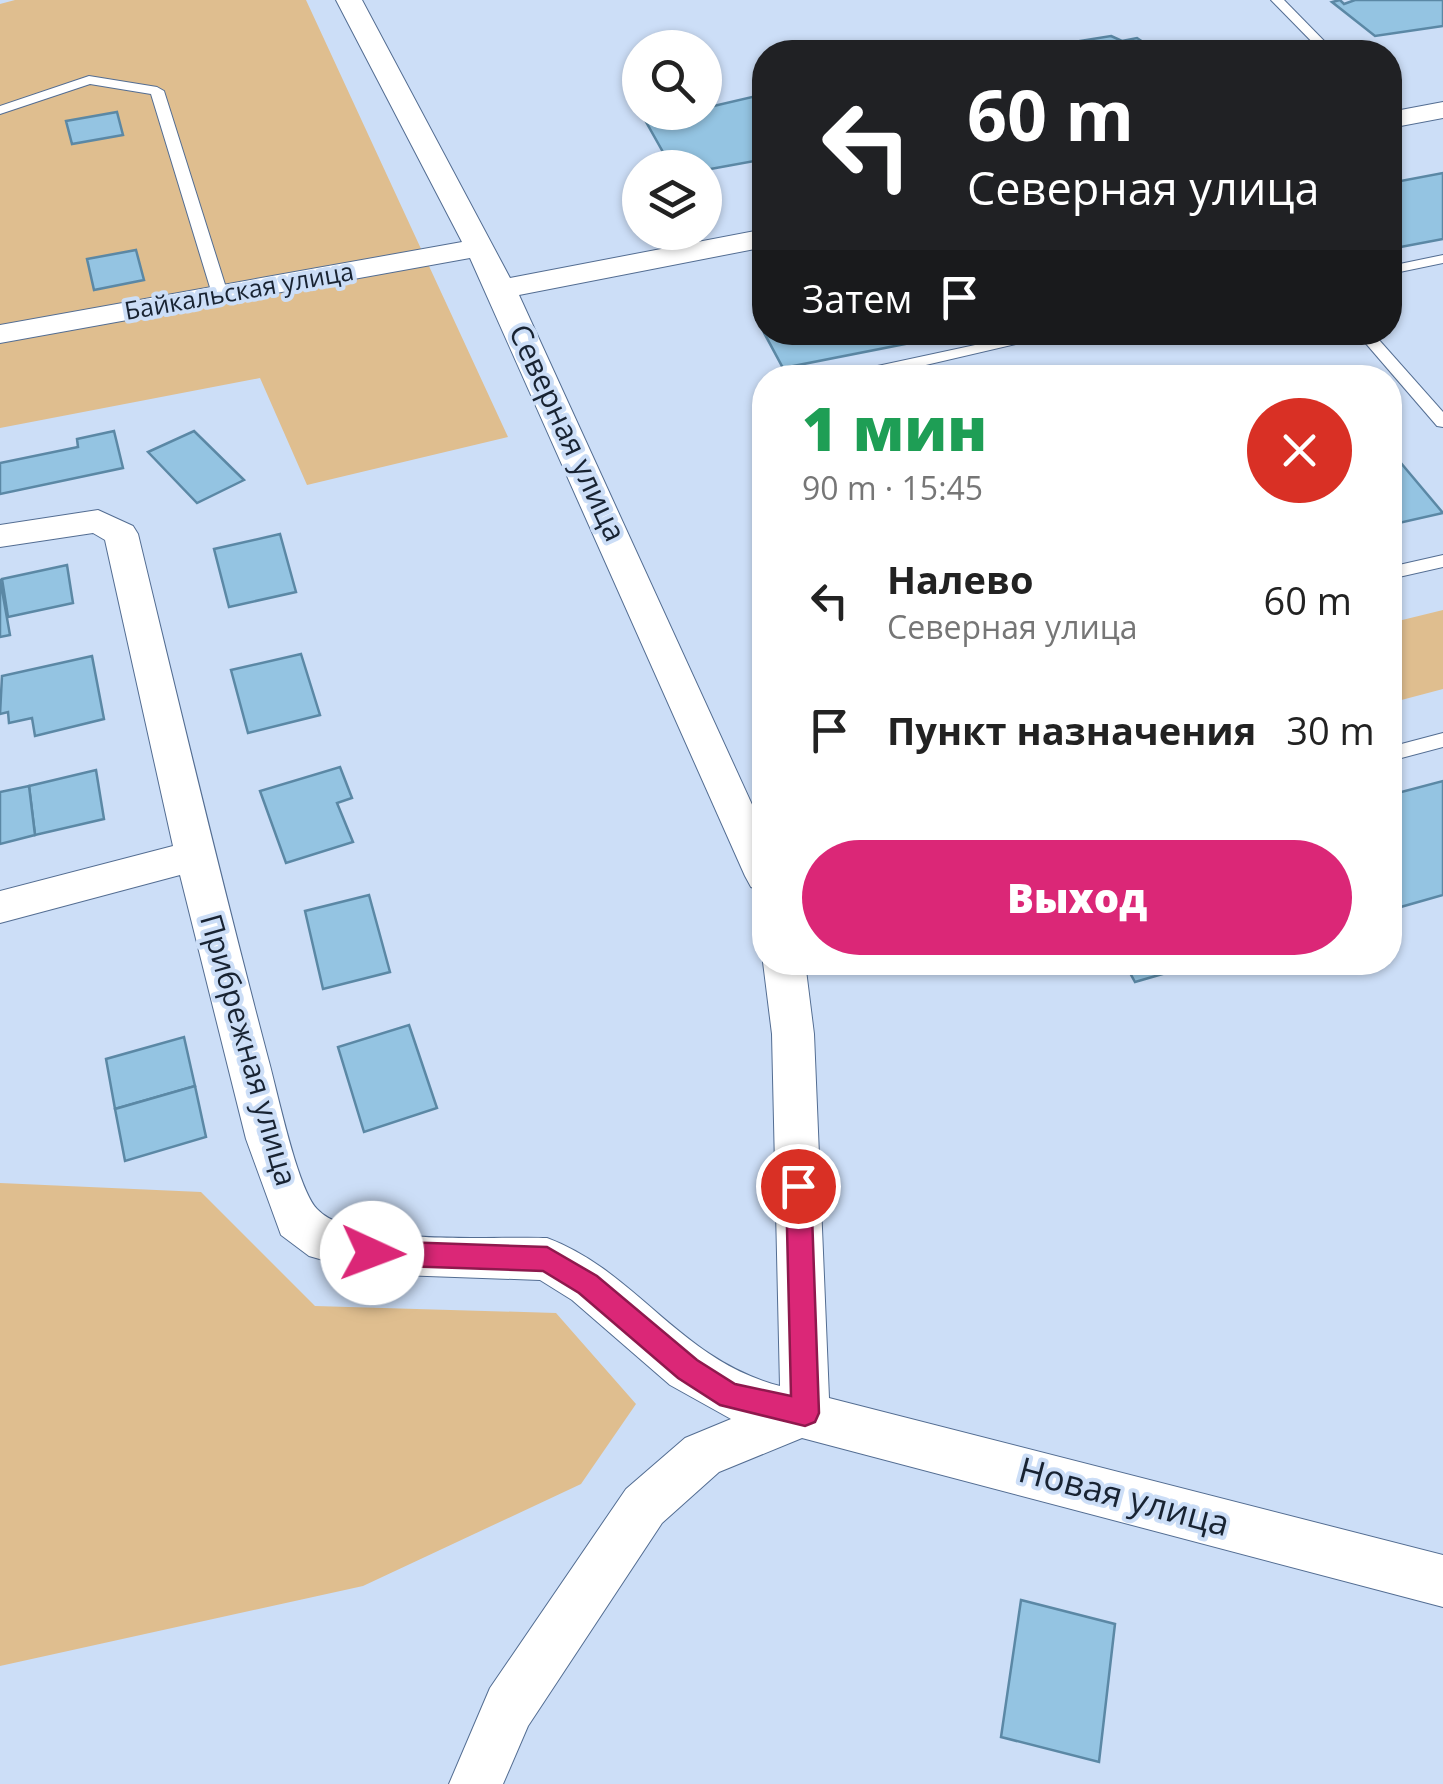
<!DOCTYPE html>
<html lang="ru">
<meta charset="utf-8">
<style>
body{margin:0;font-family:"Open Sans",sans-serif;background:#f2f2f2;color:#222;height:100vh;display:flex;flex-direction:column;font-size:38px;white-space:nowrap}
*{box-sizing:border-box;margin:0}
p{font-size:32px;color:#767676}
.icon{flex:none;width:55px;height:55px;fill:none;stroke:currentColor;stroke-width:2;stroke-linecap:round;stroke-linejoin:round}
.map{position:relative;flex:1;overflow:hidden}
.drawer{position:absolute;left:752px;top:365px;width:650px;height:610px;display:flex;flex-direction:column;background:#fff;border-radius:40px;box-shadow:0 2px 8px #0004}
.drawer>*{flex:none}
.guide{position:absolute;left:752px;top:40px;width:650px;height:305px;border-radius:40px;box-shadow:0 2px 8px #0004;background:#202124;color:#fff;overflow:hidden}
.buttons{position:absolute;left:622px;top:30px;display:grid;gap:20px}
.buttons a{display:grid;place-items:center;width:100px;height:100px;border-radius:50%;background:#fff;box-shadow:0 2px 8px #0004;font-size:50px}
.pin{position:absolute;display:grid;place-items:center;width:85px;height:85px;color:#fff;margin:-42px;border:5px solid #fff;border-radius:50%;box-shadow:0 2px 10px #0007}
.me{position:absolute;width:110px;margin:-55px;rotate:92deg;stroke-linejoin:round;filter:drop-shadow(0 0 8px #0008)}
.turn{display:flex;align-items:center;gap:35px;height:210px;padding:0 50px;font-size:45px}
.turn .icon{width:130px;height:130px;stroke-width:2.5}
.turn b{display:block;font-size:70px;line-height:85px}
.then{display:flex;align-items:center;height:95px;padding:0 50px;background:#0003;gap:20px;font-size:38px}
.round{display:grid;place-items:center;flex:none;width:105px;height:105px;border-radius:52px;background:#f2f2f2}
.head{display:flex;align-items:center;justify-content:space-between;height:170px;padding:0 50px}
h1{font-size:60px;font-weight:800;line-height:75px;color:#1e9e55}
.cta{display:flex;gap:20px;margin-top:auto;padding:20px 50px}
.cta a{flex:1;height:115px;border-radius:60px;background:#db2777;color:#fff;font-size:40px;font-weight:800;line-height:115px;text-align:center}
ul{padding:0;list-style:none}
li{display:flex;align-items:center;gap:30px;height:130px;padding:0 50px}
li div{flex:1}
li b{display:block;font-size:38px}
li em{font-style:normal}
.map>svg:first-child{display:block}
.green{fill:#dfbe8f}
.building{fill:#94c4e2;stroke:#5b88a5;stroke-width:2.5}
.lines{fill:none;stroke-linecap:round;stroke-linejoin:round}
.lane-casing{stroke:#536d92;stroke-width:2}
.street-casing{stroke:#536d92;stroke-width:2}
.lane{fill:#fff;fill-rule:evenodd}
.street{fill:#fff;fill-rule:evenodd}
.route{fill:#db2777;stroke:#8e194d;stroke-width:2.5}
.labels{text-anchor:middle;stroke-width:8;stroke-linejoin:round;paint-order:stroke}
.far-street-label{font-size:25px;fill:#182332;stroke:#ccdef7}
.street-label{font-size:30px;fill:#182332;stroke:#ccdef7}
.near-street-label{font-size:35px;fill:#182332;stroke:#ccdef7}
</style>
<div class="map">
<svg width="1443" height="1784" viewBox="0 0 1443 1784">
<rect width="100%" height="100%" fill="#ccdef7"/>
<g class="green">
<path d="M15 0H306L508 437 307 485 260 378 0 428V4Z"/>
<path d="M1443 610V689L1390 703V623Z"/>
<path d="M0 1183 201 1192 315 1306 556 1313 636 1404 581 1484 363 1586 0 1666Z"/>
</g>
<g class="building">
<path d="M1340 0 1344 4 1355 0H1443V26L1375 36 1332 2Z"/>
<path d="M1111 36 1122 41 1137 38 1158 52H1011Z"/>
<path d="M765 94V159L705 170 672 168 645 120 705 112V108Z"/>
<path d="M117 112 123 135 72 144 66 121Z"/>
<path d="M1443 173V239L1390 249V183Z"/>
<path d="M136 250 144 280 94 290 87 259Z"/>
<path d="M765 314V332H966L783 368 755 316Z"/>
<path d="M114 431 123 468 0 494V463L78 447 77 439Z"/>
<path d="M194 431 244 480 197 503 148 452Z"/>
<path d="M1390 450 1443 513 1390 525Z"/>
<path d="M280 534 296 592 229 607 214 549Z"/>
<path d="M67 565 73 603 8 617 2 579Z"/>
<path d="M0 579 10 635 0 637Z"/>
<path d="M301 654 320 715 248 733 231 670Z"/>
<path d="M92 656 104 719 35 736 32 718 9 723 8 712 0 714 2 676Z"/>
<path d="M340 767 352 798 337 803 353 842 286 863 260 791Z"/>
<path d="M96 770 104 819 35 835 29 786Z"/>
<path d="M1443 781V895L1390 910V795Z"/>
<path d="M29 786 35 835 0 844V792Z"/>
<path d="M369 895 390 972 323 989 305 911Z"/>
<path d="M1124 962H1204L1135 982Z"/>
<path d="M409 1025 437 1108 364 1132 338 1047Z"/>
<path d="M184 1037 195 1086 115 1109 106 1059Z"/>
<path d="M195 1086 206 1137 125 1161 115 1109Z"/>
<path d="M1021 1600 1115 1624 1099 1762 1001 1737Z"/>
</g>
<g class="lines">
<g class="lane-casing">
<g id="lane">
<path d="M1271 0H1284L1335 52H1322Z"/>
<path d="M89 76 157 87 164 91 228 294 225 297H215L212 294 151 94 90 84 0 114V106Z"/>
<path d="M1443 255V263L1390 274V266Z"/>
<path d="M1036 332H1067L870 378H837L845 373Z"/>
<path d="M1356 332H1372L1443 412V427L1437 426Z"/>
<path d="M1443 555V567L1390 579V567Z"/>
<path d="M1443 733V747L1390 761V747Z"/>
</g>
</g>
<g class="street-casing">
<g id="street">
<path d="M336 0H362L510 278 765 229V247L519 295 765 833V892L751 887 745 876 470 258 0 343V325L462 242Z"/>
<path d="M1443 102V118L1390 128V112Z"/>
<path d="M98 510 133 526 138 534C180 709 222 884 268 1058 277 1090 297 1188 317 1209 352 1247 495 1236 547 1238 638 1272 679 1360 780 1386L772 1034 763 962H805L814 1034 829 1398 1443 1555V1607L802 1438 719 1472 662 1523 528 1726 503 1784H449L490 1688 626 1489 685 1438 731 1419 670 1385 572 1300 540 1280 372 1274 309 1256 281 1235 246 1139 180 875 0 923V891L173 846 105 540 93 533 0 547V525Z"/>
</g>
</g>
<use href="#lane" class="lane"/>
<use href="#street" class="street"/>
</g>
<path class="route" d="M798 1174 811 1186 819 1413 815 1422 805 1426 720 1405 678 1378 579 1293 543 1271 372 1265 363 1262 359 1253 363 1245 372 1241 547 1247 597 1276 697 1360 735 1384 791 1396 786 1186Z"/>
<g class="labels">
<g class="far-street-label">
<text transform="translate(239 291) rotate(-10)" y="9">Байкальская улица</text>
</g>
<g class="street-label">
<text transform="translate(567 433) rotate(65)" y="10">Северная улица</text>
<text transform="translate(248 1050) rotate(74)" y="10">Прибрежная улица</text>
</g>
<g class="near-street-label">
<text transform="translate(1124 1497) rotate(15)" y="12">Новая улица</text>
</g>
</g>
</svg>
<div class="buttons">
<a><svg class="icon" aria-label="search" viewBox="0 0 24 24"><circle cx="10" cy="10" r="6"/><path d="M15 15l6 6"/></svg></a>
<a><svg class="icon" aria-label="layers" viewBox="0 0 24 24"><path d="M12 4l9 5-9 5-9-5zM3 14l9 5 9-5"/></svg></a>
</div>
<div class="pin" style="left:798px;top:1186px;background:#d93025"><svg class="icon" aria-label="arrive" viewBox="0 0 24 24"><path d="M6 21V4h12l-3 4 3 4H6"/></svg></div>
<svg class="me" style="left:372px;top:1253px" viewBox="-20 -20 40 40"><circle r="19" fill="#fff"/><path d="M0-13L10 11 0 6-10 11z" fill="#db2777"/></svg>
<div class="guide">
<div class="turn"><svg class="icon" aria-label="left" viewBox="0 0 24 24"><path d="M17 20v-9H6M10 6l-5 5 5 5"/></svg><div><b>60 m</b>Северная улица</div></div>
<div class="then">Затем<svg class="icon" aria-label="arrive" viewBox="0 0 24 24"><path d="M6 21V4h12l-3 4 3 4H6"/></svg></div>
</div>
<section class="drawer">
<div class="head"><div><h1>1 мин</h1><p>90 m · 15:45</p></div><a class="round" style="background:#d93025;color:#fff"><svg class="icon" aria-label="close" viewBox="0 0 24 24"><path d="M6 6l12 12M18 6L6 18"/></svg></a></div>
<ul>
<li><svg class="icon" aria-label="left" viewBox="0 0 24 24"><path d="M17 20v-9H6M10 6l-5 5 5 5"/></svg><div><b>Налево</b><p>Северная улица</p></div><em>60 m</em></li>
<li><svg class="icon" aria-label="arrive" viewBox="0 0 24 24"><path d="M6 21V4h12l-3 4 3 4H6"/></svg><div><b>Пункт назначения</b></div><em>30 m</em></li>
</ul>
<div class="cta"><a>Выход</a></div>
</section>
</div>
